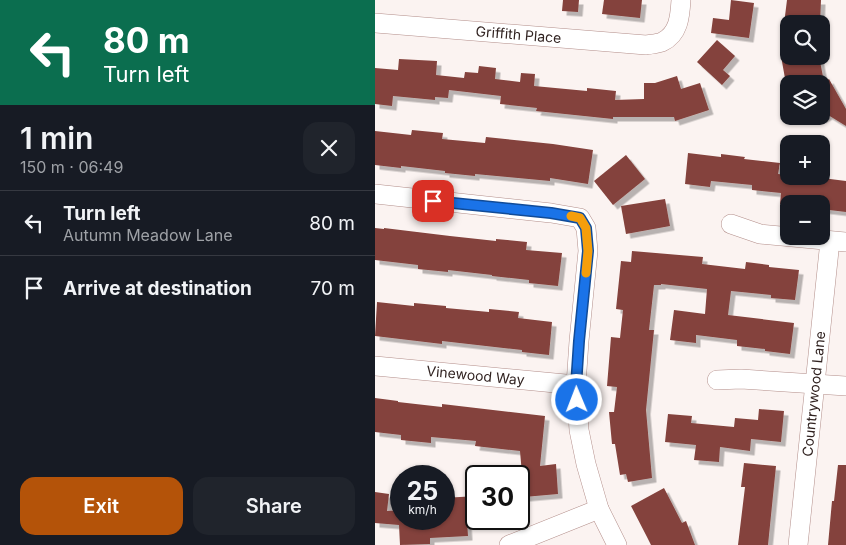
<!DOCTYPE html>
<meta charset="utf-8">
<style>
body{margin:0;font-family:Inter,sans-serif;background:#20242c;color:#f1f3f6;height:100vh;display:flex;flex-direction:column;font-size:19px;white-space:nowrap}
*{box-sizing:border-box;margin:0}
p{font-size:16px;color:#9ea1a6}
.icon{flex:none;width:28px;height:28px;fill:none;stroke:currentColor;stroke-width:2;stroke-linecap:round;stroke-linejoin:round}
.map{position:relative;flex:1;overflow:hidden}
.sheet{display:flex;flex-direction:column;background:#171b24;width:375px}
.sheet>*{flex:none}
.hud{background:#0b6e4f;color:#fff;overflow:hidden}
.buttons{position:absolute;left:405px;top:15px;display:grid;gap:10px}
.buttons a{display:grid;place-items:center;width:50px;height:50px;border-radius:10px;background:#171b24;box-shadow:0 1px 4px #0004;font-size:25px}
.speed{position:absolute;left:15px;top:465px;display:flex;gap:10px;font-size:25px;font-weight:700;text-align:center}
.speed>*{display:grid;place-content:center;width:65px;height:65px;border-radius:50%;background:#171b24;box-shadow:0 1px 4px #0004;line-height:1}
.speed small{font-size:12px;font-weight:400}
.speed .limit{border:2px solid #111;border-radius:8px;background:#fff;color:#111}
.pin{position:absolute;display:grid;place-items:center;width:42px;height:42px;color:#fff;margin:-21px;border-radius:10px;box-shadow:0 2px 8px #0006}
.me{position:absolute;width:55px;margin:-28px;rotate:359deg;stroke-linejoin:round;filter:drop-shadow(0 0 4px #0008)}
.turn{display:flex;align-items:center;gap:18px;height:105px;padding:0 20px;font-size:22px}
.turn .icon{width:65px;height:65px;stroke-width:2.5}
.turn b{display:block;font-size:35px;line-height:42px}
.round{display:grid;place-items:center;flex:none;width:52px;height:52px;border-radius:15px;background:#20242c}
.head{display:flex;align-items:center;justify-content:space-between;height:85px;padding:0 20px}
h1{font-size:30px;font-weight:600;line-height:38px}
.cta{display:flex;gap:10px;margin-top:auto;padding:10px 20px}
.cta a{flex:1;height:58px;border-radius:15px;background:#b45309;color:#fff;font-size:20px;font-weight:600;line-height:58px;text-align:center}
.cta a+a{background:#20242c;color:#f1f3f6}
ul{padding:0;list-style:none}
li{display:flex;align-items:center;gap:15px;height:65px;padding:0 20px;border-top:1px solid #363941}
li div{flex:1}
li b{display:block;font-size:19px}
li em{font-style:normal}
main{display:flex;flex:1;min-height:0}
.map>svg:first-child{display:block}
.building{fill:#84423c;filter:url(#shadow)}
.lines{fill:none;stroke-linecap:round;stroke-linejoin:round}
.minor-casing{stroke:#b38e8a;stroke-width:20}
.minor{stroke:#fff;stroke-width:19}
.route-casing{stroke:#114b97;stroke-width:12}
.route{stroke:#1a73e8;stroke-width:9}
.slow{stroke:#f59e0b;stroke-width:9}
.labels{text-anchor:middle;stroke-width:5;stroke-linejoin:round;paint-order:stroke}
.street-label{font-size:14px;fill:#302220;stroke:#fbf3f1}
</style>
<main>
<section class="sheet">
<div class="hud">
<div class="turn"><svg class="icon" aria-label="left" viewBox="0 0 24 24"><path d="M17 20v-9H6M10 6l-5 5 5 5"/></svg><div><b>80 m</b>Turn left</div></div>
</div>
<div class="head"><div><h1>1 min</h1><p>150 m · 06:49</p></div><a class="round"><svg class="icon" aria-label="close" viewBox="0 0 24 24"><path d="M6 6l12 12M18 6L6 18"/></svg></a></div>
<ul>
<li><svg class="icon" aria-label="left" viewBox="0 0 24 24"><path d="M17 20v-9H6M10 6l-5 5 5 5"/></svg><div><b>Turn left</b><p>Autumn Meadow Lane</p></div><em>80 m</em></li>
<li><svg class="icon" aria-label="arrive" viewBox="0 0 24 24"><path d="M6 21V4h12l-3 4 3 4H6"/></svg><div><b>Arrive at destination</b></div><em>70 m</em></li>
</ul>
<div class="cta"><a>Exit</a><a>Share</a></div>
</section>
<div class="map">
<svg width="471" height="545" viewBox="0 0 471 545">
<defs>
<filter id="shadow"><feDropShadow dx="4.5" dy="4.5" stdDeviation="0" flood-color="#0004"/></filter>
</defs>
<rect width="100%" height="100%" fill="#fbf3f1"/>
<g class="building">
<path d="M188 0H204L203 12 187 11Z"/>
<path d="M229 0H267L265 18 227 14Z"/>
<path d="M356 0 379 3 374 38 336 33 338 18 354 20Z"/>
<path d="M412 0H446L445 24H409Z"/>
<path d="M342 40 360 56 348 70 355 76 347 85 322 62Z"/>
<path d="M406 56H444L449 82 454 79 471 109V126L453 115 446 119V84H411Z"/>
<path d="M24 59 62 61 61 75 89 78 90 72 103 73 104 66 121 68 120 79 145 82 146 73 160 74 159 86 212 91V88L241 91 240 100 269 99V83H280L302 76 306 89 325 83 334 110 300 121 299 117H238V119L161 111 162 108 125 104 126 96 74 90 73 98 60 97V100L18 96 17 106 0 104V68L23 70Z"/>
<path d="M37 130 68 133 67 139 110 143 111 137 178 144 218 150 213 184 175 178V181L100 174V176L70 173V171L26 166V168L0 165V131L36 135Z"/>
<path d="M313 153 346 157V154L370 157 369 159 405 163 403 174 414 175V176L439 177 471 181V212L446 209V204H405L406 193 377 190V185L336 181 335 187 310 184Z"/>
<path d="M251 155 270 179 238 205 219 181Z"/>
<path d="M290 199 295 226 251 234 246 206Z"/>
<path d="M0 228 9 229V228L75 236 121 241V239L152 242 151 250 187 253 183 286 154 283V280L117 276V275L73 270V272L43 269V265L0 260Z"/>
<path d="M257 251 328 257 327 264 370 269 371 262 394 265V267L424 270 420 300 396 298V295L356 291 353 315 419 323 415 354 390 351V349L362 346V340L321 335V343L295 340 299 310 330 314 332 289 286 284V285H279L274 330H279L271 410 277 478 253 482 251 474 245 475 240 444H237L234 412H239L242 387 232 386 236 337 245 338 248 310 241 309 246 261 256 262Z"/>
<path d="M2 302 39 306V303L71 306V308L114 312V309L144 312 143 318 177 322 174 355 147 352V350L67 341V344L0 336Z"/>
<path d="M0 398 23 401V402L67 407V404L170 416 165 466 181 464 183 494 149 497 145 451 100 446 101 441 56 437V443L26 440V435L0 432Z"/>
<path d="M384 409 409 411 406 442 376 439 375 451 345 447 344 462 319 460 321 445 290 442 293 414 317 416 316 423 359 427 360 418 383 420Z"/>
<path d="M369 463 401 466 393 545H363L370 487H366Z"/>
<path d="M463 465H471V545H453L457 501H459Z"/>
<path d="M289 488 307 523 311 521 320 545H276L272 537 256 506Z"/>
<path d="M0 492 14 494 12 511 26 510V519H69V498L101 496V521H92L93 536 55 538V544L25 545 24 525 0 523Z"/>
</g>
<g class="lines">
<g class="minor-casing">
<g id="minor">
<path id="s1" d="M0 23 271 45C276 44 282 44 287 42 304 34 305 16 306 0"/>
<path d="M0 194 176 213 205 218 211 228 213 251 204 341 201 385 204 430 211 464 224 509 242 545"/>
<path d="M356 224 385 234 471 242"/>
<path id="s2" d="M0 366 201 385"/>
<path d="M342 380 366 379 471 386"/>
<path d="M134 545 224 509"/>
<path id="s3" d="M423 545 455 241"/>
</g>
</g>
<use href="#minor" class="minor"/>
</g>
<g class="lines">
<g class="route-casing">
<path id="route" d="M58 201 176 213 205 218 211 228 213 251 204 341 201 386 202 400"/>
</g>
<use href="#route" class="route"/>
<path class="slow" d="M196 216 205 218 211 228 212 240 213 251 211 273"/>
</g>
<g class="labels">
<g class="street-label">
<text dy="5" stroke="none"><textPath href="#s1" startOffset="144">Griffith Place</textPath></text>
<text dy="5" stroke="none"><textPath href="#s2" startOffset="101">Vinewood Way</textPath></text>
<text dy="5" stroke="none"><textPath href="#s3" startOffset="152">Countrywood Lane</textPath></text>
</g>
</g>
</svg>
<div class="buttons">
<a><svg class="icon" aria-label="search" viewBox="0 0 24 24"><circle cx="10" cy="10" r="6"/><path d="M15 15l6 6"/></svg></a>
<a><svg class="icon" aria-label="layers" viewBox="0 0 24 24"><path d="M12 4l9 5-9 5-9-5zM3 14l9 5 9-5"/></svg></a>
<a>+</a>
<a>−</a>
</div>
<div class="speed"><div>25<small>km/h</small></div><div class="limit">30</div></div>
<div class="pin" style="left:58px;top:201px;background:#d93025"><svg class="icon" aria-label="arrive" viewBox="0 0 24 24"><path d="M6 21V4h12l-3 4 3 4H6"/></svg></div>
<svg class="me" style="left:202px;top:400px" viewBox="-20 -20 40 40"><circle r="17" fill="#1a73e8" stroke="#fff" stroke-width="3"/><path d="M0-11L8 9 0 5-8 9z" fill="#fff"/></svg>
</div>
</main>
